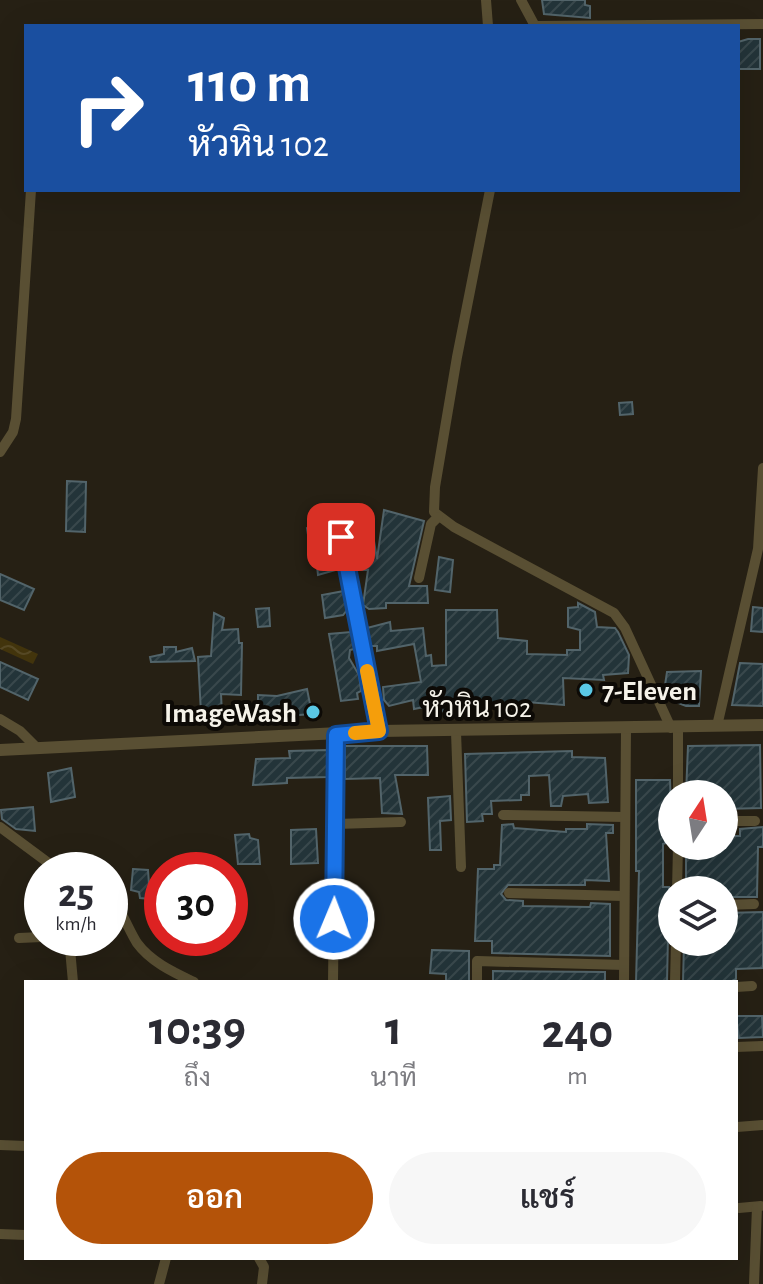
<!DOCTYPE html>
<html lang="th">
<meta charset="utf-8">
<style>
body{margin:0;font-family:"Alegreya Sans",Sarabun,sans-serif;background:#f7f7f7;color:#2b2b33;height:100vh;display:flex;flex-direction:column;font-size:30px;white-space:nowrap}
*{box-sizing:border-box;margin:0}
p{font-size:26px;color:#7c7c81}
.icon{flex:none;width:44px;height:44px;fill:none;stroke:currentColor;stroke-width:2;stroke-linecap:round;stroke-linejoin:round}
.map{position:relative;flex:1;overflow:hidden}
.side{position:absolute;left:24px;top:980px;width:714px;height:280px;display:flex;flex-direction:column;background:#fff;border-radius:0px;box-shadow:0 8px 32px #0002}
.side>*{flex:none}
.guide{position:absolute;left:24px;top:24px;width:716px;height:168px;border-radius:0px;box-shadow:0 8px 32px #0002;background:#1a4fa0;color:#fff;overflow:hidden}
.needle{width:52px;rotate:12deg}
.controls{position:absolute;left:658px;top:780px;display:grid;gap:16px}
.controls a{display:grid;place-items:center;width:80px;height:80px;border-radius:50%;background:#fff;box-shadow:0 8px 32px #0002;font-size:40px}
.speed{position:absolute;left:24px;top:852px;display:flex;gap:16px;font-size:40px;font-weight:700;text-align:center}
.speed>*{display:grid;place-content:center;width:104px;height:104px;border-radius:50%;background:#fff;box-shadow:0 8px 32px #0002;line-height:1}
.speed small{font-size:20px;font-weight:400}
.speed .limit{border:12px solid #d22;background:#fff;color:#111}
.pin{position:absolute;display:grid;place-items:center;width:68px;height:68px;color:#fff;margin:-34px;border-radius:16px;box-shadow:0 4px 12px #0006}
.me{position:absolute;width:88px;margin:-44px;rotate:1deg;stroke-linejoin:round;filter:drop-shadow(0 0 6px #0008)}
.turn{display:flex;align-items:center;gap:28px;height:168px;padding:0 32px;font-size:36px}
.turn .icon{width:104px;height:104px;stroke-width:2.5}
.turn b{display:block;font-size:56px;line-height:68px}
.eta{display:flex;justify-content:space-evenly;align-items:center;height:136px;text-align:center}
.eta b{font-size:48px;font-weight:600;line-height:56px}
.action{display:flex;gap:16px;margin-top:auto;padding:16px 32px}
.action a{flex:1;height:92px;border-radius:48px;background:#b45309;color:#fff;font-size:32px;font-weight:600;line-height:92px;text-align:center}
.action a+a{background:#f7f7f7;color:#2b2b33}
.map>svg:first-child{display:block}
.water{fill:url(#water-waves)}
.building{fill:url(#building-hatch);stroke:#52646a;stroke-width:2}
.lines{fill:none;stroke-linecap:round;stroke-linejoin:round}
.minor{stroke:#594f33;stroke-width:10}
.tertiary{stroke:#594f33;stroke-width:12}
.route-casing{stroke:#114b97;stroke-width:20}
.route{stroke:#1a73e8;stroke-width:14}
.slow{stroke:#f59e0b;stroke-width:14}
.poi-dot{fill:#5ac8e5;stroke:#0d0a06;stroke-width:3}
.labels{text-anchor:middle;stroke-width:8;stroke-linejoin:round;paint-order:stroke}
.poi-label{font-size:28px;font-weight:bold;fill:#f5f2e9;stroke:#0d0a06;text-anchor:start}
.street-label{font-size:28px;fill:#f5f2e9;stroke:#0d0a06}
</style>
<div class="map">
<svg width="763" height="1284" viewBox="0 0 763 1284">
<defs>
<pattern id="water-waves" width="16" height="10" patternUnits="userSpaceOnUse" patternTransform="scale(2)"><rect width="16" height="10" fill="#42340c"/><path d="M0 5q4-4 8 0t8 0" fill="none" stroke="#554824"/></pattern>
<pattern id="building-hatch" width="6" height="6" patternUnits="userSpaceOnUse" patternTransform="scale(2)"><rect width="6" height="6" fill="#233439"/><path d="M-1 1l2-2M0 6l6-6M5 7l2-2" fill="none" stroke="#39484c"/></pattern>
</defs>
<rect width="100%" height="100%" fill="#262014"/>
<path class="water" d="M0 637 38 654 33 664 0 649Z"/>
<g class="building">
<path d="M542 0H585V5L590 6V18L544 14Z"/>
<path d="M748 39H760V69H738V42Z"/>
<path d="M632 402 633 414 620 415 619 403Z"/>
<path d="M67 481 86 482 85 532 66 531Z"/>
<path d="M384 510 424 521 409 586H427L428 603H386V608L369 609 363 605 368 570H361L362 552 353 558 351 548 372 543 348 529 346 513 369 511 377 559Z"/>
<path d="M323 526 329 529 331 550H335L339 569 318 575 315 547 310 548 307 528Z"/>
<path d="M439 557 453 560 450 592 435 590Z"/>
<path d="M0 574 34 589 24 610 0 600Z"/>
<path d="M344 591 347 610 343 615 325 618 322 595Z"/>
<path d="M578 603 595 612 597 627 615 628 618 632 629 655 628 673 603 675 604 680 563 678 564 705 526 702 525 706H488V714L453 715V710L430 713 429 706 414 709 413 700 389 706 384 700 383 687 421 682 414 644 377 651V646H370L367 628 390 622 391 631 423 628 426 656 431 655 432 666 446 665V610H497L498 638 527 641V654L567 655V650H580V630L568 627V608L578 607Z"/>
<path d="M753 607 763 608V632L751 631Z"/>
<path d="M269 608 270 626 258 627 256 609Z"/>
<path d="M214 613 224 618 222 630 238 629 239 643H242L241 695 221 694 222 714 201 713 198 657 211 656Z"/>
<path d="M351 632 354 649 350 650 349 658 359 675 361 691 357 693 358 699 341 701 329 634Z"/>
<path d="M164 647H176V652L192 648 195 661 151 662 150 657 164 654Z"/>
<path d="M0 662 38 679 28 700 0 687Z"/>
<path d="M740 663 763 664V706L732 705Z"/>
<path d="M701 671 699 706H686L673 701 665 685 667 672Z"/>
<path d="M307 689 312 714 258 718V695L277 696Z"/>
<path d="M760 745 761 808 724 809V794H686L688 746Z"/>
<path d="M345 746H427L428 775H395L402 814 382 813 380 778 345 779Z"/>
<path d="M328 750V777L287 778V783L253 785 256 759 290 758 289 751Z"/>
<path d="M572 751V757L605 758 608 802 589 803 588 794 563 796 561 806H551L549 775 529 776V795H521V800L491 801 492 814H482L483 821 467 822 465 754Z"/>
<path d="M71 768 75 797 51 802 48 773Z"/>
<path d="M636 780H670L672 841 663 844V887H669V892L667 982H636L639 871H636Z"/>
<path d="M450 796 451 820 440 821 441 850H430L428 798Z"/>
<path d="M33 807 35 831 16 829 2 819 1 810Z"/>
<path d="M513 824 514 828 566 832V829H587V824L613 825V833H606L609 881 585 880V885H508L501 894 506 900 523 901V906L590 907 591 903 610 904V956L492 953V941H475L478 869H494V865H500L502 825Z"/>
<path d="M763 827V847H758L757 897H724V890H686V846H724V836H740V829Z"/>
<path d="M316 829 318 863 291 864V830Z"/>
<path d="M249 834 250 838 258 840 260 864H238L235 835Z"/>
<path d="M133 869 148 870 150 899 140 898 139 892 131 890Z"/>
<path d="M763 912V968L736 969V979L730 982H683L684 942H724V913Z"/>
<path d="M432 950 469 951V982H446V974L430 973Z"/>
<path d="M493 971 605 972V982H493Z"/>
<path d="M736 1016H762L763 1037 739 1038Z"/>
</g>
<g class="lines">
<g class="minor">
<path d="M486 0 488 26"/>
<path d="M521 0 535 26"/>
<path d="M537 26 763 24"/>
<path d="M490 190 457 357 435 487 434 512 454 527 614 613 625 628 671 728"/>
<path d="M0 452 13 432 16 419 31 190"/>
<path d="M341 537 379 731"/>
<path d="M419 578 431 524 438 517"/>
<path d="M0 719 20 731 36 747"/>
<path d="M717 726 758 549 763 468"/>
<path d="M456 732 461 867"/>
<path d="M678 794V728"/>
<path d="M503 815 625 817"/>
<path d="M724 821H755"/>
<path d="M336 824 401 822"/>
<path d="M0 827 58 870"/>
<path d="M677 890 678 846"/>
<path d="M509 893 624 896"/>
<path d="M110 900C123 911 128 929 137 943 151 962 173 972 194 982"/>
<path d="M724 905 754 904"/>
<path d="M19 938 42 937"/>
<path d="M69 938 73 982"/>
<path d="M333 982 336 735"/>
<path d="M477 982V961L624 965"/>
<path d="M624 982 626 729"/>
<path d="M675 982 676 942"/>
<path d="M736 987 752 986"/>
<path d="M736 1047 763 1046"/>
<path d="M737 1127 763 1125"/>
<path d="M0 1145 26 1146"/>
<path d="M739 1208 761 1206"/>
<path d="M0 1234 26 1235"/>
<path d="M259 1258 264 1267 262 1284"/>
<path d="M159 1284 166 1258"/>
<path d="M754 1284 757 1207"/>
</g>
<path class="tertiary" d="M0 750 379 731 763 725"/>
</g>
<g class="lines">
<g class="route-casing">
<path id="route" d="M334 919 336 735 379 731 341 537"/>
</g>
<use href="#route" class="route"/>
<path class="slow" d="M355 733 379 731 367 671"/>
</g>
<g class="poi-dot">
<circle cx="586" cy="690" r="8"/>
<circle cx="313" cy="712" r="8"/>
</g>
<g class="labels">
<g class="poi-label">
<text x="602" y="700">7-Eleven</text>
<text x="297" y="722" text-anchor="end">ImageWash</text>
</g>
<g class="street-label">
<text x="477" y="717">หัวหิน 102</text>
</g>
</g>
</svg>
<div class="controls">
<a><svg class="needle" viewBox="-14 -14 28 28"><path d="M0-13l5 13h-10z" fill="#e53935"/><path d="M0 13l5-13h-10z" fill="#7c7c81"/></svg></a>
<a><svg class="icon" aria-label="layers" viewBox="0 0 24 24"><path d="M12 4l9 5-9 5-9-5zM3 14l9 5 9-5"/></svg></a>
</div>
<div class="speed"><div>25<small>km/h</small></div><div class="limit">30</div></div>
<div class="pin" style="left:341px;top:537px;background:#d93025"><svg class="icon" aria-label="arrive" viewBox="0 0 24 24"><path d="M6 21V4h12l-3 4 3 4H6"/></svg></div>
<svg class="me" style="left:334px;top:919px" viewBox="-20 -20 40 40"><circle r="17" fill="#1a73e8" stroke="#fff" stroke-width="3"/><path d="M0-11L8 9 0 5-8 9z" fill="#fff"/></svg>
<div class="guide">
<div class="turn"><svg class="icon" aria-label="right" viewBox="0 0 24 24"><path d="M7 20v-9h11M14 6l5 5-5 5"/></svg><div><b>110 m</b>หัวหิน 102</div></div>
</div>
<section class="side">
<div class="eta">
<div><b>10:39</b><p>ถึง</p></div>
<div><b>1</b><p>นาที</p></div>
<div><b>240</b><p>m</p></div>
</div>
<div class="action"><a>ออก</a><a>แชร์</a></div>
</section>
</div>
